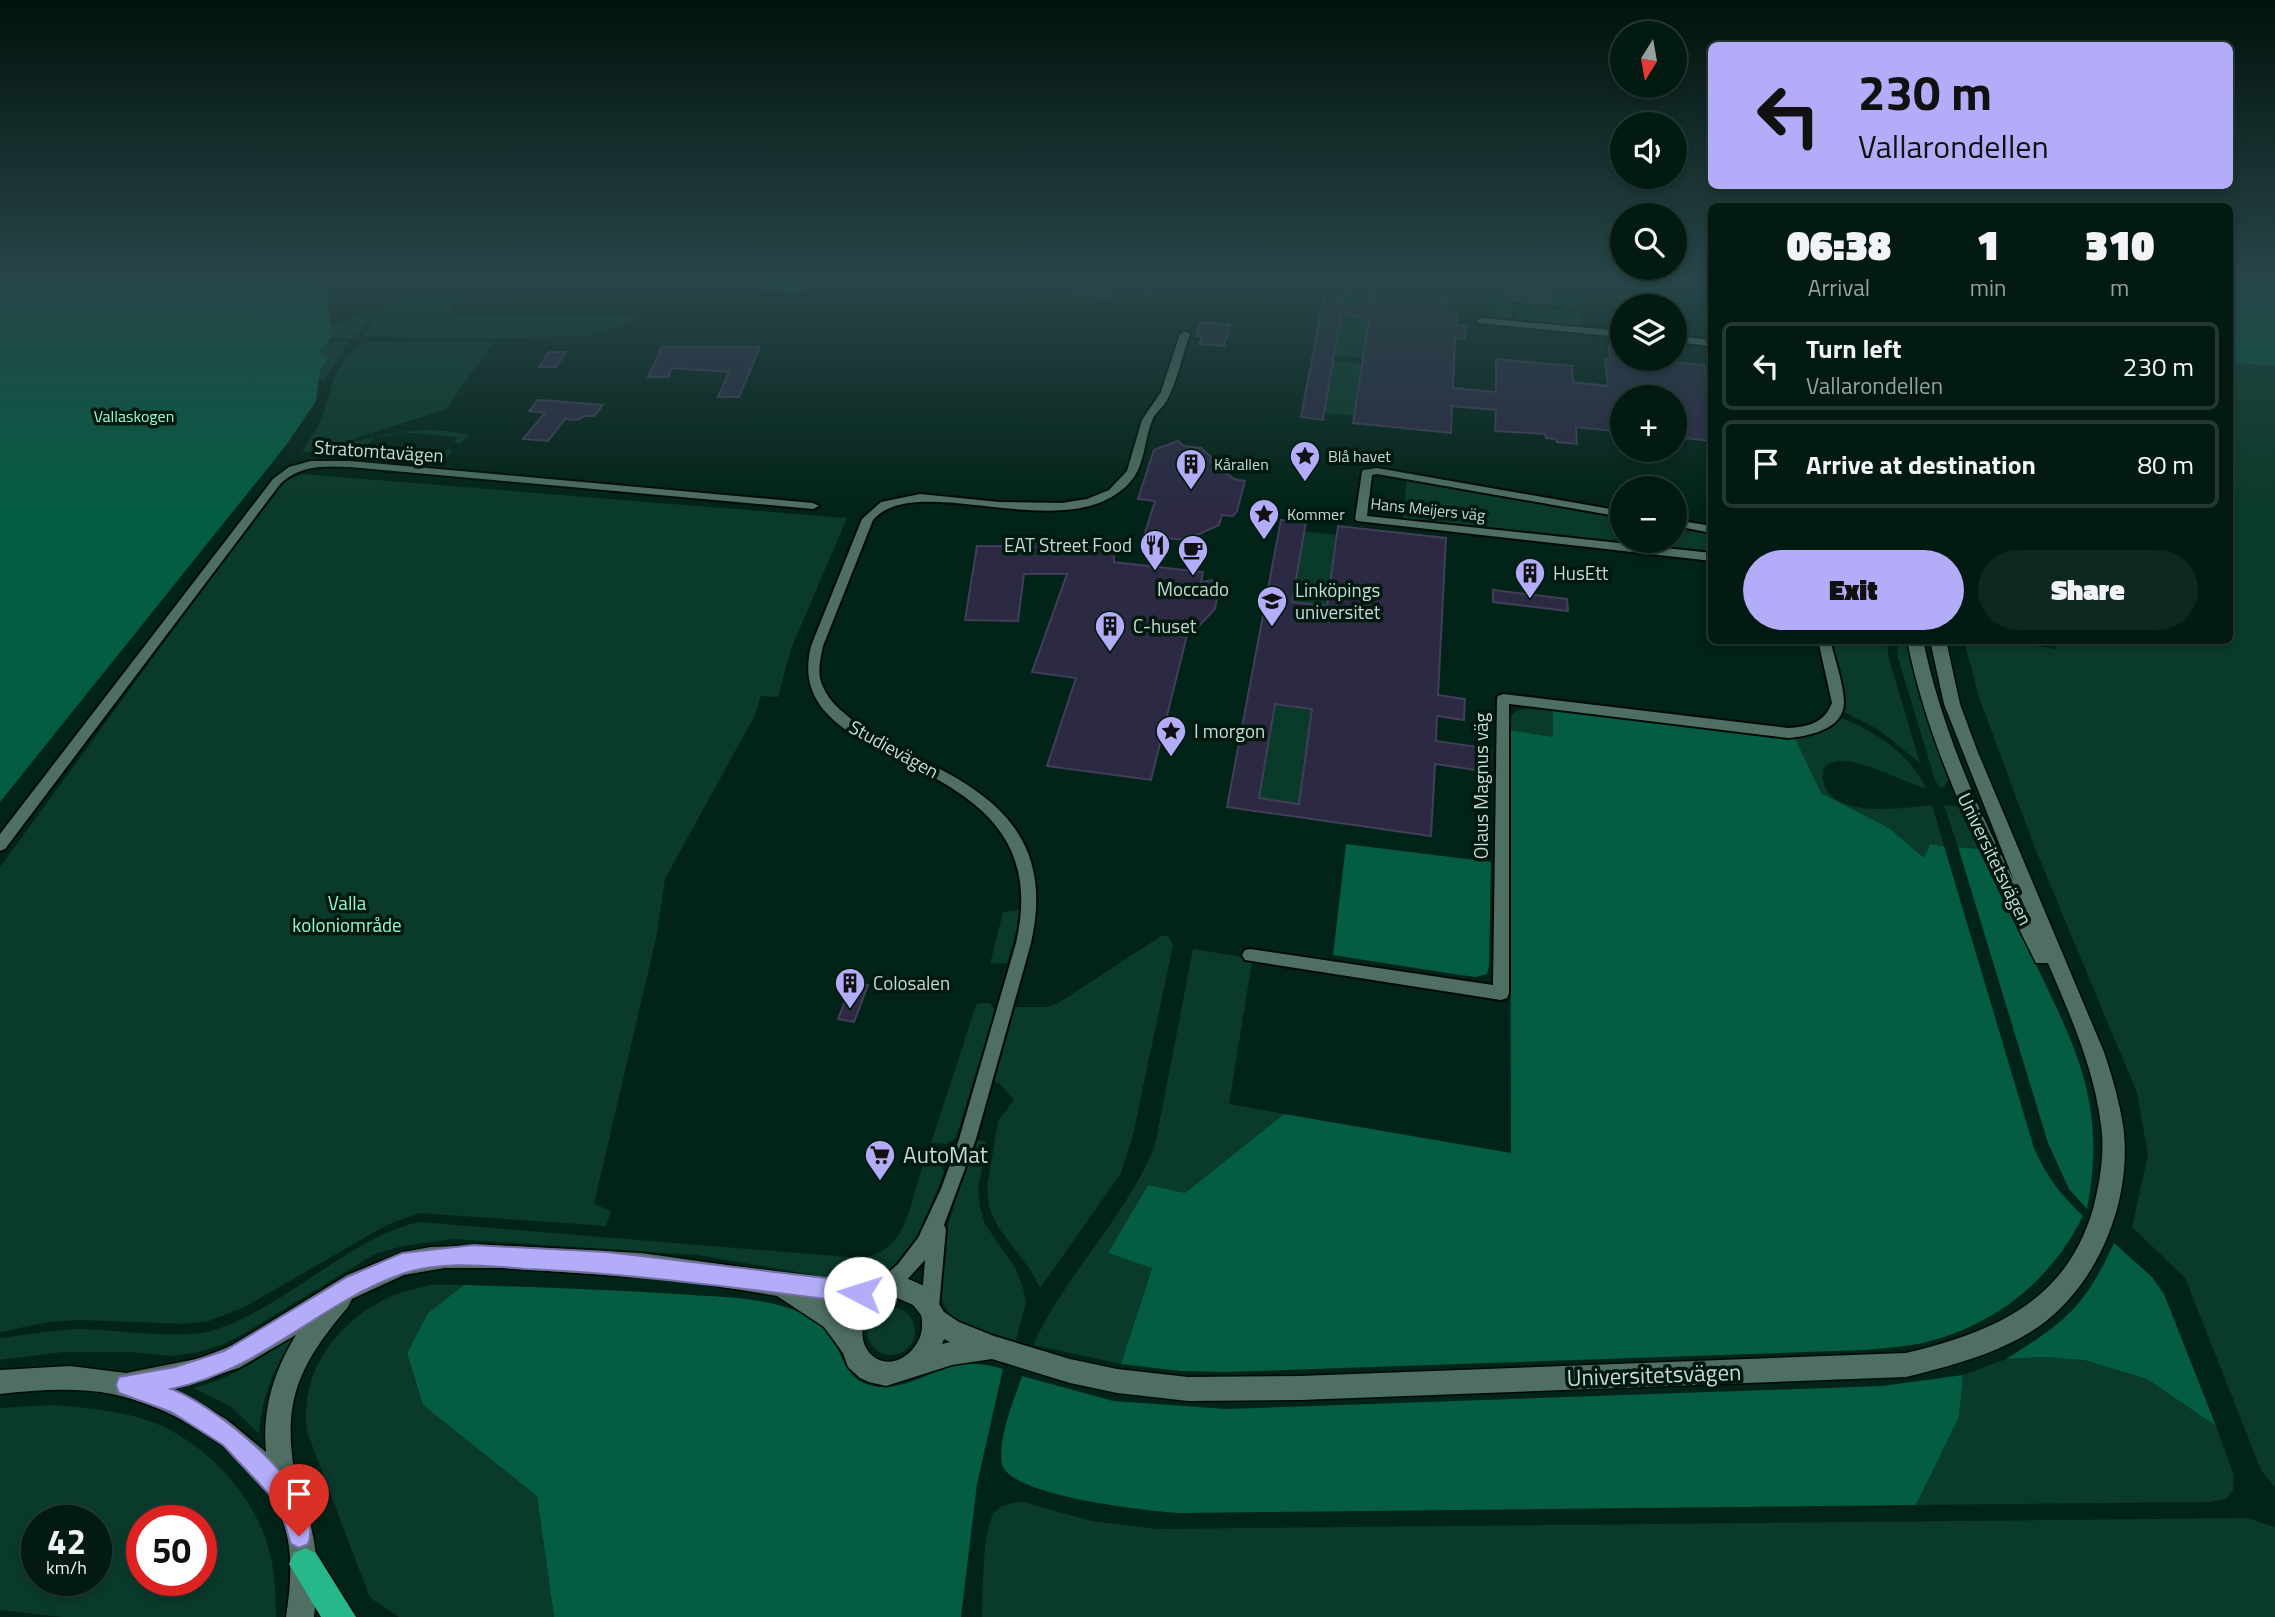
<!DOCTYPE html>
<meta charset="utf-8">
<style>
body{margin:0;font-family:"Titillium Web",sans-serif;background:#102720;color:#f1f3f6;height:100vh;display:flex;flex-direction:column;font-size:26px;white-space:nowrap}
*{box-sizing:border-box;margin:0}
p{font-size:23px;color:#96a19f}
.icon{flex:none;width:38px;height:38px;fill:none;stroke:currentColor;stroke-width:2;stroke-linecap:round;stroke-linejoin:round}
.map{position:relative;flex:1;overflow:hidden}
.drawer{position:absolute;left:1708px;top:203px;width:525px;height:441px;display:flex;flex-direction:column;background:#021a12;border-radius:10px;box-shadow:0 4px 10px #0003,0 0 0 2px #233832}
.drawer>*{flex:none}
.top-card{position:absolute;left:1708px;top:42px;width:525px;height:147px;border-radius:10px;box-shadow:0 4px 10px #0003,0 0 0 2px #233832;background:#b3adf9;color:#111;overflow:hidden}
.needle{width:46px;rotate:191deg}
.tools{position:absolute;left:1610px;top:21px;display:grid;gap:14px}
.tools a{display:grid;place-items:center;width:77px;height:77px;border-radius:50%;background:#021a12;box-shadow:0 4px 10px #0003,0 0 0 2px #233832;font-size:35px}
.speed{position:absolute;left:21px;top:1505px;display:flex;gap:14px;font-size:35px;font-weight:700;text-align:center}
.speed>*{display:grid;place-content:center;width:91px;height:91px;border-radius:50%;background:#021a12;box-shadow:0 4px 10px #0003,0 0 0 2px #233832;line-height:1}
.speed small{font-size:18px;font-weight:400}
.speed .limit{border:10px solid #d22;background:#fff;color:#111}
.pin{position:absolute;display:grid;place-items:center;width:60px;height:60px;color:#fff;margin:-72px -30px;border-radius:50% 50% 50% 0;rotate:-45deg;box-shadow:0 0 7px #0007}
.pin .icon{rotate:45deg}
.me{position:absolute;width:77px;margin:-38px;rotate:275deg;stroke-linejoin:round;filter:drop-shadow(0 0 5px #0008)}
.turn{display:flex;align-items:center;gap:24px;height:147px;padding:0 35px;font-size:32px}
.turn .icon{width:91px;height:91px;stroke-width:2.5}
.turn b{display:block;font-size:49px;line-height:60px}
.eta{display:flex;justify-content:space-evenly;align-items:center;height:119px;text-align:center}
.eta b{font-size:42px;font-weight:800;line-height:49px}
.cta{display:flex;gap:14px;margin-top:auto;padding:14px 35px}
.cta a{flex:1;height:80px;border-radius:42px;background:#b3adf9;color:#111;font-size:28px;font-weight:800;line-height:80px;text-align:center}
.cta a+a{background:#102720;color:#f1f3f6}
ul{padding:0;list-style:none}
li{display:flex;align-items:center;gap:21px;height:88px;margin:0 14px 10px;padding:0 21px;border:4px solid #233832;border-radius:10px}
li div{flex:1}
li b{display:block;font-size:26px}
li em{font-style:normal}
.map>svg:first-child{display:block}
.green{fill:#0a3a2a;fill-rule:evenodd}
.forest{fill:#045c43}
.building{fill:#2c2a43;stroke:#403e58;stroke-width:2;fill-rule:evenodd}
.lines{fill:none;stroke-linecap:round;stroke-linejoin:round}
.minor-casing{stroke:#000b05;stroke-width:4}
.secondary-casing{stroke:#000b05;stroke-width:3}
.motorway-casing{stroke:#000b05;stroke-width:3}
.minor{fill:#4e6f61;fill-rule:evenodd}
.secondary{fill:#4e6f61;fill-rule:evenodd}
.motorway{fill:#26b78a;fill-rule:evenodd}
.route{fill:#b3adf9;stroke:#7470a2;stroke-width:2}
.labels{text-anchor:middle;stroke-width:7;stroke-linejoin:round;paint-order:stroke}
.far-park-label{font-size:16px;fill:#97fad2;stroke:#00190f}
.far-poi-label{font-size:16px;fill:#c8dad2;stroke:#00190f;text-anchor:start}
.far-street-label{font-size:16px;fill:#c8dad2;stroke:#00190f}
.street-label{font-size:19px;fill:#c8dad2;stroke:#00190f}
.poi-label{font-size:19px;fill:#c8dad2;stroke:#00190f;text-anchor:start}
.park-label{font-size:19px;fill:#97fad2;stroke:#00190f}
.near-poi-label{font-size:23px;fill:#c8dad2;stroke:#00190f;text-anchor:start}
.near-street-label{font-size:23px;fill:#c8dad2;stroke:#00190f}
</style>
<div class="map">
<svg width="2275" height="1617" viewBox="0 0 2275 1617">
<rect width="100%" height="100%" fill="#022318"/>
<g class="green">
<path d="M438 280H470L449 315 641 317 592 335 487 339 361 336 392 302Z"/>
<path d="M671 280H760L763 291H737L734 285 670 282Z"/>
<path d="M1347 280H1374L1370 306 1343 304Z"/>
<path d="M1567 280H1627C1610 300 1584 299 1567 280Z"/>
<path d="M1632 280H1689L1703 302 1693 304 1615 297Z"/>
<path d="M2230 280H2275V1487L2261 1470 2185 1278 2132 1227 2148 1155 2137 1093 2034 846 1979 697 1964 641H2006L2056 649 2055 641 2230 640Z"/>
<path d="M1496 282 1531 285V289L1510 288 1511 319 1496 318V287L1486 285Z"/>
<path d="M1535 285C1551 287 1574 288 1579 307L1551 306 1550 291 1535 290Z"/>
<path d="M1522 307 1579 312 1580 326 1519 322 1518 309Z"/>
<path d="M376 309 380 310 354 338 331 339 332 326Z"/>
<path d="M1342 309 1350 316H1369L1362 358 1334 355Z"/>
<path d="M349 341 324 380 319 378 320 352 330 342Z"/>
<path d="M370 342H493L446 409 319 450 322 452C372 436 416 422 470 435L460 443 454 442 458 437 398 432 388 436 377 435 366 446 443 454 448 449 452 450 445 459 359 451 302 452C308 442 317 430 322 418 332 389 336 351 370 342Z"/>
<path d="M1333 361 1361 364 1354 416 1324 413Z"/>
<path d="M302 474 847 518 791 649 778 697 761 696 754 717 665 879 657 934 594 1204 611 1211 606 1226 418 1213 383 1227 245 1307 209 1321 185 1324 81 1320 49 1322 0 1332V867L238 541 285 481Z"/>
<path d="M1407 477 1622 516V541H1675V526L1711 532V553L1403 519Z"/>
<path d="M1304 531 1337 535 1327 606 1292 602Z"/>
<path d="M1831 641H1887L1889 659 1920 763 1879 730 1844 712 1845 695Z"/>
<path d="M1897 641H1907L1926 719 1949 778 1944 787 1940 788 1935 780 1898 658Z"/>
<path d="M1275 704 1312 709 1299 804 1259 798Z"/>
<path d="M1528 708 1553 710V737L1510 730C1509 715 1512 710 1528 708Z"/>
<path d="M1842 718C1876 732 1909 753 1926 788 1901 783 1841 745 1823 769 1817 822 1902 808 1932 805L1944 846 1930 844 1925 859 1889 828 1821 793 1795 738C1813 737 1830 732 1842 718Z"/>
<path d="M1944 805 1961 807 1979 849 1958 847Z"/>
<path d="M1019 910 1017 930 1007 963 990 964 1003 912Z"/>
<path d="M1161 936H1168L1173 945 1133 1135 1120 1175 1040 1288 1031 1271 998 1227 989 1207 987 1187 998 1121 1014 1100 999 1083 994 1082 1015 1007H1047L1060 1002Z"/>
<path d="M1193 949 1243 957 1252 962 1229 1104 1284 1114 1185 1193 1148 1185 1108 1253 1152 1267 1121 1364 1033 1345C1066 1273 1126 1218 1155 1145Z"/>
<path d="M980 1003H990L995 1010 956 1138 946 1144 931 1143 976 1005Z"/>
<path d="M977 1140 986 1142 978 1190 980 1207 985 1224 1016 1269 1023 1288 1026 1302 1016 1340C997 1334 966 1329 951 1315 918 1283 965 1177 977 1140Z"/>
<path d="M930 1157 938 1159 944 1172 915 1246 884 1279 861 1281 826 1277 697 1255 453 1239 403 1246 375 1254 250 1330 224 1344 199 1352 173 1356 130 1352H63L0 1360V1338L8 1337C31 1334 55 1330 77 1329 113 1329 179 1340 211 1331 283 1310 348 1238 419 1222L860 1258C902 1253 908 1215 918 1181 921 1172 922 1163 930 1157Z"/>
<path d="M431 1285H464L428 1313 407 1353 423 1405 537 1496 554 1617H399L370 1598 307 1432C299 1370 338 1319 394 1295 405 1290 419 1288 431 1285Z"/>
<circle cx="891" cy="1331" r="24"/>
<path d="M299 1330C275 1366 263 1390 259 1434L231 1407 193 1388C234 1378 266 1356 299 1330Z"/>
<path d="M2042 1357 2084 1360 2147 1379 2216 1426 2234 1475 2233 1490 2226 1499 2209 1502 1916 1505 1959 1417 1963 1375 2006 1359Z"/>
<path d="M53 1405C89 1408 128 1411 162 1426 213 1450 256 1499 270 1553 275 1574 276 1596 276 1617H62L0 1610V1408ZM37 1521H96V1580H37ZM142 1521H201V1580H142Z"/>
<path d="M1024 1502 1091 1521 1158 1529 2247 1518 2275 1527V1617H982C983 1593 982 1531 994 1513 1001 1504 1014 1502 1024 1502Z"/>
</g>
<g class="forest">
<path d="M0 280H330C329 287 326 296 327 303 329 327 340 331 320 352L329 358 320 370 316 401 287 444 0 802Z"/>
<path d="M808 280 804 292 763 291 760 281Z"/>
<path d="M2230 280H2275V366L2237 363 2230 356Z"/>
<path d="M1553 710 1795 738 1821 793 1889 828 1924 858 1930 844 1944 846 2034 1148C2046 1176 2061 1195 2083 1216 2050 1282 1995 1325 1923 1343 1904 1347 1883 1348 1864 1350L1226 1372 1181 1371 1121 1364 1152 1268 1108 1253 1148 1185 1185 1193 1284 1114 1511 1153 1510 730 1553 737Z"/>
<path d="M1346 844 1491 862 1489 966 1487 974 1476 977 1460 975 1333 955Z"/>
<path d="M1958 847 1979 849C1999 889 2018 929 2038 969 2080 1055 2106 1110 2087 1209L2069 1189 2048 1143Z"/>
<path d="M2114 1243 2152 1277 2164 1294 2216 1426 2147 1379 2084 1360 2042 1357 2006 1359C2065 1322 2084 1308 2114 1243Z"/>
<path d="M464 1285C535 1287 606 1290 677 1294 714 1297 752 1296 788 1308 801 1312 816 1318 825 1328 844 1349 841 1380 874 1386 900 1391 926 1374 950 1367 968 1362 985 1364 1003 1369L977 1484 961 1617H554L537 1496 423 1405 407 1353 428 1313Z"/>
<path d="M1963 1375 1959 1417 1916 1505 1178 1513C1148 1511 1009 1496 1002 1464 997 1440 1014 1400 1022 1376L1113 1401 1226 1409 1882 1386Z"/>
</g>
<g class="building">
<path d="M1081 280H1158L1153 294 1115 290 1111 297 1074 294Z"/>
<path d="M1327 280H1347L1343 304 1370 306 1374 280H1449L1447 313 1457 314 1456 325 1466 326 1465 339 1455 338 1453 388 1496 392V359L1572 366 1573 382 1608 386 1605 359 1610 360 1609 346 1622 348V359H1671V362L1704 365 1712 401V441L1675 437V397H1622V432L1576 427 1577 444 1557 442 1556 439 1546 438 1545 434 1495 431 1496 410 1452 406 1451 433 1353 423 1369 319 1341 314 1323 420 1301 417Z"/>
<path d="M1511 288 1549 291 1550 304 1511 300Z"/>
<path d="M1200 322 1230 325 1224 346 1199 344 1202 336H1196Z"/>
<path d="M662 347H760L739 397H718L729 372 672 368 668 377H648Z"/>
<path d="M549 352H566L556 367H539Z"/>
<path d="M538 400H541L603 405 594 416H584L578 420 565 419 548 441 523 439 545 413 529 411Z"/>
<path d="M1178 441 1184 446 1201 448 1211 457 1210 461 1234 479 1245 481 1237 511 1233 516 1222 515 1219 525 1186 540 1144 536 1155 501 1138 499 1154 450Z"/>
<path d="M1281 520 1306 522 1292 602 1327 606 1338 526 1446 538 1438 695 1465 699 1464 720 1437 716 1436 741 1491 749 1490 772 1435 764 1431 836 1227 807ZM1275 704 1312 709 1299 804 1259 798Z"/>
<path d="M1041 539 1062 541 1061 545 1066 547H1114V562L1203 572 1201 582 1212 580 1218 592 1215 609 1197 628 1189 627 1151 780 1047 766 1076 678 1032 672 1067 574H1024L1018 621 965 620 977 546H1025L1031 545V541Z"/>
<path d="M1493 590 1567 599 1568 611 1493 602Z"/>
<path d="M852 983 868 985 854 1022 838 1019Z"/>
</g>
<g class="lines">
<g class="minor-casing">
<g id="minor">
<path d="M1481 318 1622 331V337L1478 323 1476 321Z"/>
<path d="M1185 331 1190 334C1182 355 1178 380 1167 400 1163 408 1155 412 1152 421 1144 440 1145 465 1131 481 1071 551 917 468 873 520L823 646C821 656 818 667 820 678 823 692 833 704 844 713 870 737 905 751 936 767 1013 806 1051 854 1031 943L976 1139 944 1225 946 1229 939 1307 937 1314 930 1316 923 1314 921 1307 925 1260 895 1293 888 1295 881 1293 879 1286 881 1279 898 1264 918 1238 941 1189 959 1139 1016 943C1063 739 777 783 811 646L862 519 881 502 920 494 999 502 1062 503 1087 499 1109 490 1127 471 1142 420 1161 392 1180 334Z"/>
<path d="M1675 336 1712 340V346L1675 342Z"/>
<path d="M311 461H350L813 503 819 506 813 509 350 467C324 466 301 465 281 483L5 849 0 851V834L273 479 289 467Z"/>
<path d="M1377 468 1622 511V517L1377 474 1372 475 1367 516 1712 553V561L1357 521 1355 519 1362 472 1363 470Z"/>
<path d="M1675 520 1712 526V533L1675 526Z"/>
<path d="M1818 640H1830C1835 660 1843 682 1844 701 1845 729 1809 736 1788 738L1509 704V993L1507 998 1501 1000 1245 960 1242 955 1245 950 1250 949 1493 985 1497 699 1498 696 1503 694 1788 728C1808 727 1824 723 1832 703Z"/>
</g>
</g>
<g class="secondary-casing">
<path id="secondary" d="M1907 640H1923C1941 726 1975 803 2014 881L1944 704 1930 640H1946L1960 704 1977 750 2104 1052C2112 1076 2119 1100 2123 1125 2133 1196 2101 1278 2045 1322 2005 1352 1954 1365 1906 1377L1300 1400 1188 1401 1117 1393 1070 1383 992 1359 952 1365 886 1386 869 1382 860 1378 848 1367 843 1353 824 1327 777 1296 680 1280 503 1268H445L404 1275 352 1299 348 1307C290 1375 281 1411 299 1497 301 1507 308 1517 311 1527 319 1557 317 1587 314 1617H286C291 1585 294 1547 281 1516 256 1456 175 1407 112 1394 76 1387 37 1390 0 1394V1370L70 1366 126 1373 201 1358 235 1344 347 1275 404 1252 430 1247 488 1245 642 1253 833 1280H879L897 1274 929 1288 944 1312 959 1322 994 1336 1070 1359 1117 1369 1188 1377 1300 1376 1906 1353C1993 1332 2066 1302 2093 1209 2100 1182 2105 1153 2101 1125 2094 1068 2070 1015 2048 963H2036C1984 858 1930 756 1907 640ZM897 1298 913 1305 921 1315C924 1328 921 1340 912 1350 875 1389 830 1320 897 1298ZM828 1302 848 1303 843 1315ZM296 1335C274 1371 262 1409 266 1452L226 1419 172 1389 239 1368ZM944 1339 950 1342 942 1344Z"/>
</g>
<g class="motorway-casing">
<path id="motorway" d="M305 1548 316 1553 356 1617H321L289 1564 294 1553Z"/>
</g>
<use href="#minor" class="minor"/>
<use href="#secondary" class="secondary"/>
<use href="#motorway" class="motorway"/>
</g>
<linearGradient id="sky" x2="0" y2="1"><stop stop-color="#01130d"/><stop offset="0.55" stop-color="#284548"/><stop offset="1" stop-color="#284548" stop-opacity="0"/></linearGradient>
<rect width="2275" height="506" fill="url(#sky)"/>
<path class="route" d="M474 1245 607 1252 860 1282 867 1285 871 1293 867 1300 860 1303C750 1290 640 1274 528 1269 488 1266 441 1260 402 1274 319 1303 261 1371 171 1389 213 1403 328 1494 308 1544L299 1548 291 1544 282 1515 268 1493 223 1445 171 1412 119 1393 116 1385 119 1377 175 1367 224 1351 347 1277 402 1253Z"/>
<defs>
<g id="sight-pin" transform="scale(1.575)"><path d="M0 17L-7.5 6A9.5 9.5 0 1 1 7.5 6Z" fill="#b3adf9" stroke="#00190f"/><path d="M0-6L1.8-2.2L6-1.7L2.9 1.2L3.7 5.4L0 3.3L-3.7 5.4L-2.9 1.2L-6-1.7L-1.8-2.2Z" fill="#111"/></g>
<g id="building-pin" transform="scale(1.575)"><path d="M0 17L-7.5 6A9.5 9.5 0 1 1 7.5 6Z" fill="#b3adf9" stroke="#00190f"/><path d="M-4-6H4V6H1V3H-1V6H-4ZM-2.5-4.3h1.7v1.8h-1.7ZM.8-4.3h1.7v1.8H.8ZM-2.5-1h1.7V.8h-1.7ZM.8-1h1.7V.8H.8Z" fill="#111"/></g>
<g id="restaurant-pin" transform="scale(1.575)"><path d="M0 17L-7.5 6A9.5 9.5 0 1 1 7.5 6Z" fill="#b3adf9" stroke="#00190f"/><path d="M-5-6h1v4h1v-4h1v4h1v-4h1v5L-1.5 .5V6h-2V.5L-5-1ZM5-6V6H3V1.5H1.5Q1.5-4 5-6Z" fill="#111"/></g>
<g id="cafe-pin" transform="scale(1.575)"><path d="M0 17L-7.5 6A9.5 9.5 0 1 1 7.5 6Z" fill="#b3adf9" stroke="#00190f"/><path d="M-5.5-4.5H6V0H3Q3 3.5 0 3.5H-2.5Q-5.5 3.5-5.5 0ZM3-3.2v2h1.7v-2ZM-6 4.5H4V6H-6Z" fill="#111"/></g>
<g id="university-pin" transform="scale(1.575)"><path d="M0 17L-7.5 6A9.5 9.5 0 1 1 7.5 6Z" fill="#b3adf9" stroke="#00190f"/><path d="M0-5L7-2L0 1L-7-2ZM-4 1L0 2.5L4 1V4Q0 6-4 4Z" fill="#111"/></g>
<g id="supermarket-pin" transform="scale(1.575)"><path d="M0 17L-7.5 6A9.5 9.5 0 1 1 7.5 6Z" fill="#b3adf9" stroke="#00190f"/><path d="M-6-5.5h2.5l.6 2H6L4.5 2H-2.5L-4.4-4H-6ZM-1.5 3.2a1.3 1.3 0 1 0 .1 0ZM3 3.2a1.3 1.3 0 1 0 .1 0Z" fill="#111"/></g>
</defs>
<g fill-rule="evenodd">
<use href="#sight-pin" x="1305" y="456"/>
<use href="#building-pin" x="1191" y="464"/>
<use href="#sight-pin" x="1264" y="514"/>
<use href="#restaurant-pin" x="1155" y="545"/>
<use href="#cafe-pin" x="1193" y="550"/>
<use href="#building-pin" x="1530" y="573"/>
<use href="#university-pin" x="1272" y="601"/>
<use href="#building-pin" x="1110" y="626"/>
<use href="#sight-pin" x="1171" y="731"/>
<use href="#building-pin" x="850" y="983"/>
<use href="#supermarket-pin" x="880" y="1155"/>
</g>
<g class="labels">
<g class="far-park-label">
<text x="134" y="422">Vallaskogen</text>
</g>
<g class="far-poi-label">
<text x="1328" y="462">Blå havet</text>
<text x="1214" y="470">Kårallen</text>
<text x="1287" y="520">Kommer</text>
</g>
<g class="far-street-label">
<text transform="translate(1428 509) rotate(6)" y="6">Hans Meijers väg</text>
</g>
<g class="street-label">
<text transform="translate(379 451) rotate(4)" y="7">Stratomtavägen</text>
<text transform="translate(894 749) rotate(29)" y="7">Studievägen</text>
<text transform="translate(1481 786) rotate(-90)" y="7">Olaus Magnus väg</text>
<text transform="translate(1995 859) rotate(64)" y="7">Universitetsvägen</text>
</g>
<g class="poi-label">
<text x="1132" y="552" text-anchor="end">EAT Street Food</text>
<text x="1553" y="580">HusEtt</text>
<text x="1193" y="596" text-anchor="middle">Moccado</text>
<text x="1295" y="597">Linköpings<tspan x="1295" dy="22">universitet</tspan></text>
<text x="1133" y="633">C-huset</text>
<text x="1194" y="738">I morgon</text>
<text x="873" y="990">Colosalen</text>
</g>
<g class="park-label">
<text x="347" y="910">Valla<tspan x="347" dy="22">koloniområde</tspan></text>
</g>
<g class="near-poi-label">
<text x="903" y="1163">AutoMat</text>
</g>
<g class="near-street-label">
<text transform="translate(1654 1375) rotate(-2)" y="8">Universitetsvägen</text>
</g>
</g>
</svg>
<div class="tools">
<a><svg class="needle" viewBox="-14 -14 28 28"><path d="M0-13l5 13h-10z" fill="#e53935"/><path d="M0 13l5-13h-10z" fill="#96a19f"/></svg></a>
<a><svg class="icon" aria-label="sound" viewBox="0 0 24 24"><path d="M4 9h4l5-4v14l-5-4H4zM17 9q2 3 0 6"/></svg></a>
<a><svg class="icon" aria-label="search" viewBox="0 0 24 24"><circle cx="10" cy="10" r="6"/><path d="M15 15l6 6"/></svg></a>
<a><svg class="icon" aria-label="layers" viewBox="0 0 24 24"><path d="M12 4l9 5-9 5-9-5zM3 14l9 5 9-5"/></svg></a>
<a>+</a>
<a>−</a>
</div>
<div class="speed"><div>42<small>km/h</small></div><div class="limit">50</div></div>
<div class="pin" style="left:299px;top:1536px;background:#d93025"><svg class="icon" aria-label="arrive" viewBox="0 0 24 24"><path d="M6 21V4h12l-3 4 3 4H6"/></svg></div>
<svg class="me" style="left:860px;top:1293px" viewBox="-20 -20 40 40"><circle r="19" fill="#fff"/><path d="M0-13L10 11 0 6-10 11z" fill="#b3adf9"/></svg>
<div class="top-card">
<div class="turn"><svg class="icon" aria-label="left" viewBox="0 0 24 24"><path d="M17 20v-9H6M10 6l-5 5 5 5"/></svg><div><b>230 m</b>Vallarondellen</div></div>
</div>
<section class="drawer">
<div class="eta">
<div><b>06:38</b><p>Arrival</p></div>
<div><b>1</b><p>min</p></div>
<div><b>310</b><p>m</p></div>
</div>
<ul>
<li><svg class="icon" aria-label="left" viewBox="0 0 24 24"><path d="M17 20v-9H6M10 6l-5 5 5 5"/></svg><div><b>Turn left</b><p>Vallarondellen</p></div><em>230 m</em></li>
<li><svg class="icon" aria-label="arrive" viewBox="0 0 24 24"><path d="M6 21V4h12l-3 4 3 4H6"/></svg><div><b>Arrive at destination</b></div><em>80 m</em></li>
</ul>
<div class="cta"><a>Exit</a><a>Share</a></div>
</section>
</div>
